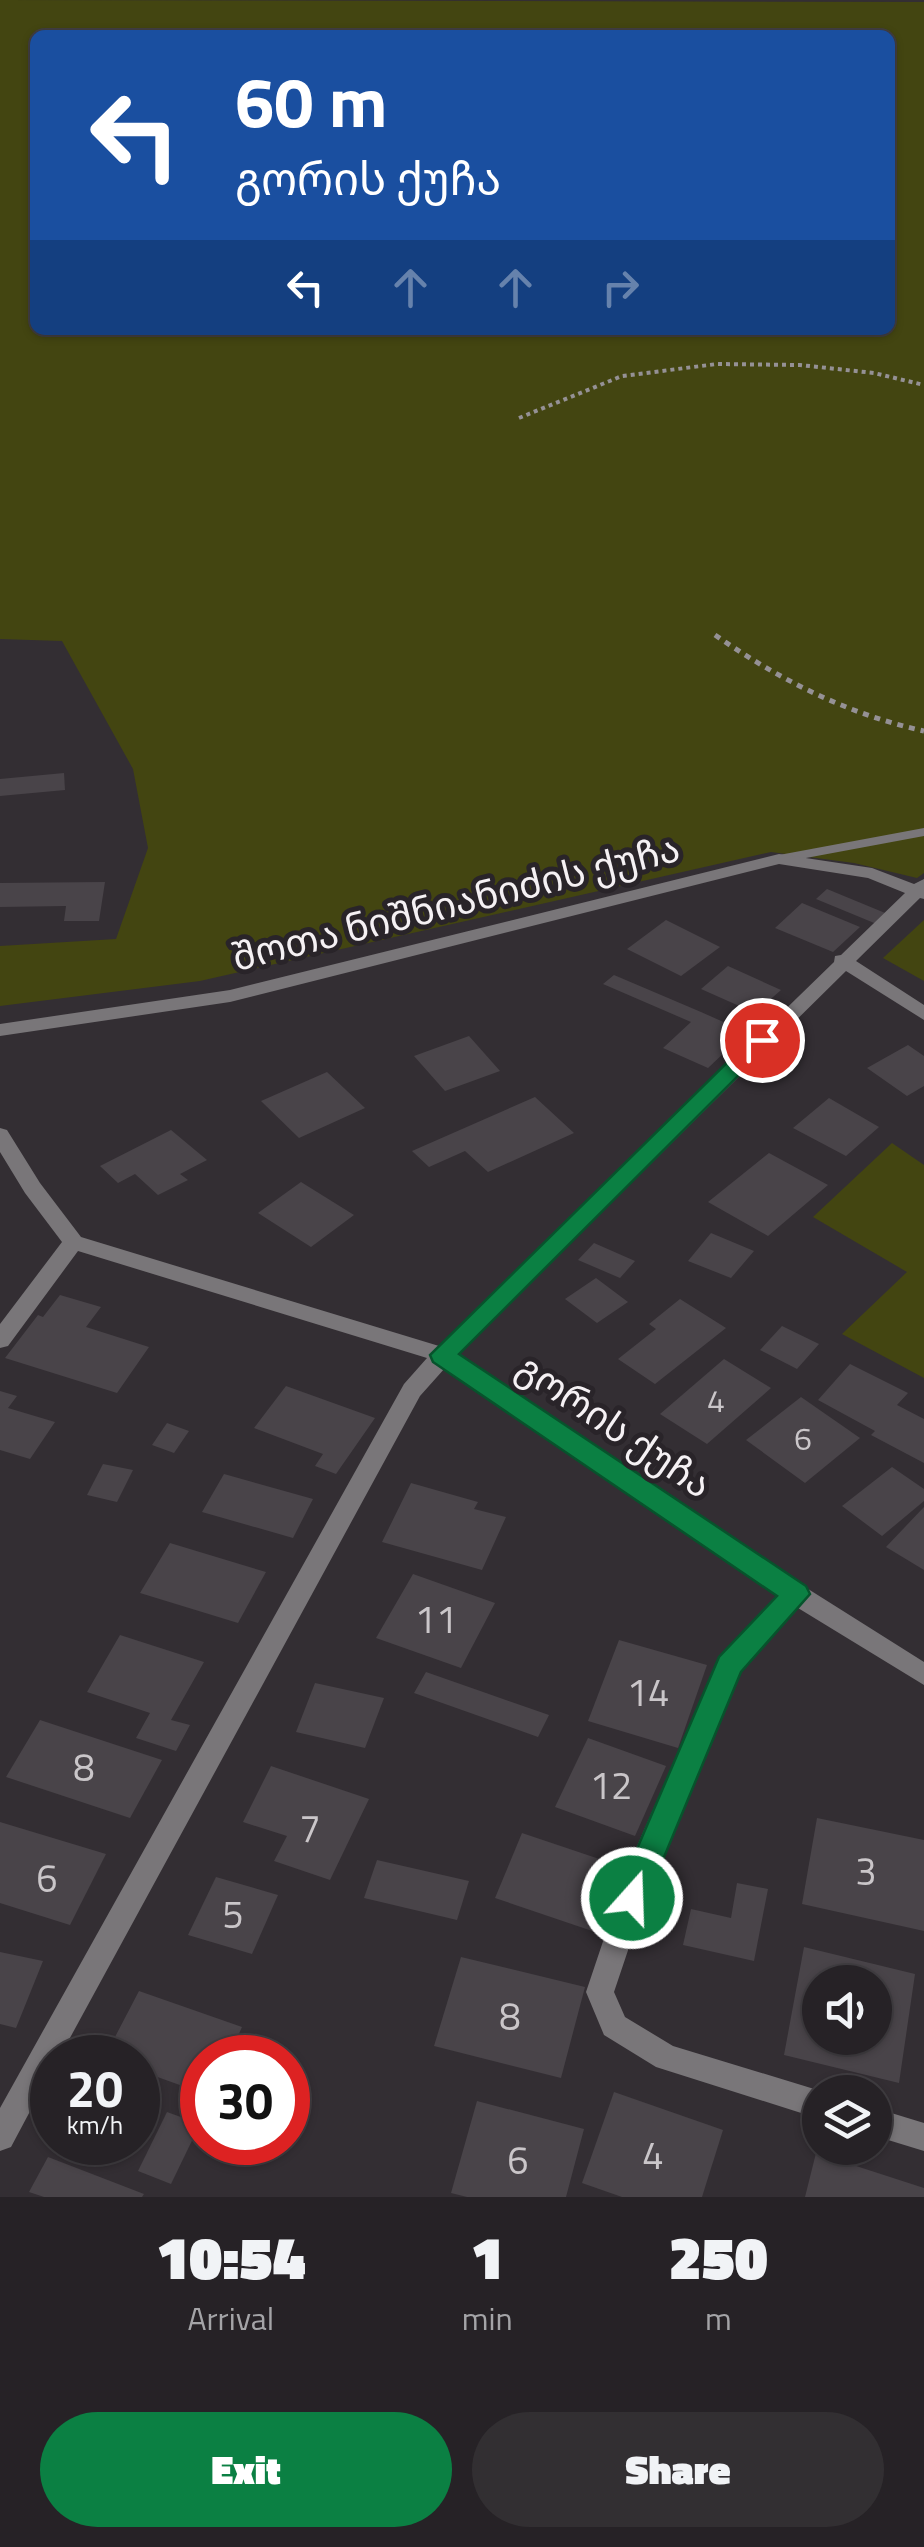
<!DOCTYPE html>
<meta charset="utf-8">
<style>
body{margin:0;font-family:"Titillium Web","Noto Sans Georgian",sans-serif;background:#322f32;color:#f1f3f6;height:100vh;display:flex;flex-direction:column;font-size:38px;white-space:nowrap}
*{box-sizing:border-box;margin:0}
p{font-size:32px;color:#a4a4a7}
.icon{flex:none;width:55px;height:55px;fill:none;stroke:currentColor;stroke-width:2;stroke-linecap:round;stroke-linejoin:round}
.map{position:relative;height:2197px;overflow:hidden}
.sheet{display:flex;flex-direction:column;background:#262226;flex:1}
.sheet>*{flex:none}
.banner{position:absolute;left:30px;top:30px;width:865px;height:305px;border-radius:15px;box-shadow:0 2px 8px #0004,0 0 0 2px #423f43;background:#1a4fa0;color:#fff;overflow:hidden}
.tools{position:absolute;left:802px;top:1965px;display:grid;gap:20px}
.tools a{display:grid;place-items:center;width:90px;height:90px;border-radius:50%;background:#262226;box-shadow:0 2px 8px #0004,0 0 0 2px #423f43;font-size:50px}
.speed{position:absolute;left:30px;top:2035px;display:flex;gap:20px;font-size:50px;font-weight:700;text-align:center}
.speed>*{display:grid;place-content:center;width:130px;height:130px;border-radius:50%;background:#262226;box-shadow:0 2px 8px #0004,0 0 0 2px #423f43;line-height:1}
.speed small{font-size:25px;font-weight:400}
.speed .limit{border:15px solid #d22;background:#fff;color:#111}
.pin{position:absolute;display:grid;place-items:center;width:85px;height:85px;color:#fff;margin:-42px;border:5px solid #fff;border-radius:50%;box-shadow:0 2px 10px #0007}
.me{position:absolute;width:110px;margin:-55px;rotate:20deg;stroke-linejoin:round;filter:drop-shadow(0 0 8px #0008)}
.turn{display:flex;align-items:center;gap:35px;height:210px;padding:0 40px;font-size:45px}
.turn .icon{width:130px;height:130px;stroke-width:2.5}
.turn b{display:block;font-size:70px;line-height:85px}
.lanes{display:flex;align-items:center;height:95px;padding:0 40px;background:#0003;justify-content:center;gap:50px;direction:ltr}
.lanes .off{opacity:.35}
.eta{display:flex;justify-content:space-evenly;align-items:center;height:170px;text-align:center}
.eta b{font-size:60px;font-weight:800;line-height:70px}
.action{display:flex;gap:20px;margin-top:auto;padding:20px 40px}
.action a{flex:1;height:115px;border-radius:60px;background:#0b8043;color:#fff;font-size:40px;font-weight:800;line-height:115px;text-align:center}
.action a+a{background:#322f32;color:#f1f3f6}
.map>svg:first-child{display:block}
.green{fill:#434511;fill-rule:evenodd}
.building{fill:#494449;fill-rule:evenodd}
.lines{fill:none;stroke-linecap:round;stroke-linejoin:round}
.path-far1{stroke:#959195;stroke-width:4;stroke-dasharray:4 4;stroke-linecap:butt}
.path{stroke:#959195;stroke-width:5;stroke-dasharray:6 6;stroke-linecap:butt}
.service{fill:#797679;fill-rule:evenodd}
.minor{fill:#797679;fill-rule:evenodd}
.route{fill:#0b8043;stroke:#07532c;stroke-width:2.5}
.labels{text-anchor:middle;stroke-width:10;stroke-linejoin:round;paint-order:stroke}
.number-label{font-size:32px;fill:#cac6c9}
.street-label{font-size:38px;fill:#f5f1f4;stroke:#292429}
.near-number-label{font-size:38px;fill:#cac6c9}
</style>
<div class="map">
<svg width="924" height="2197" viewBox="0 0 924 2197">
<rect width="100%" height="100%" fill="#332e33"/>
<g class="green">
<path d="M0 0 924 2V873L917 878 854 863 771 852 200 981 0 1006V946L116 939 148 848 133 769 62 641 0 639ZM35 35H890V330H35Z"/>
<path d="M924 920V981L883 958Z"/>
<path d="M892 1143 924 1165V1378L842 1334 907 1272 813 1217Z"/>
</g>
<g class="building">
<path d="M64 773 65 790 0 796V779Z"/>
<path d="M105 882 99 921H64L66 906 0 907V883Z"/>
<path d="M827 889 890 915 879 925 816 899Z"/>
<path d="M802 903 860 927 833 952 775 928Z"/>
<path d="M666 920 720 947 681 976 627 949Z"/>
<path d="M728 966 781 990 755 1013 701 989Z"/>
<path d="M614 975 701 1012 746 1032 708 1068 663 1048 691 1022 603 984Z"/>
<path d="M469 1036 500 1071 445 1091 414 1056Z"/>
<path d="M908 1045 924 1056V1086L907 1096 867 1068Z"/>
<path d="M327 1072 365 1108 299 1138 261 1101Z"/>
<path d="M535 1097 574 1133 488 1172 465 1151 429 1167 412 1151Z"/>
<path d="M829 1098 879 1127 846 1156 793 1128Z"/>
<path d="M171 1130 207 1160 180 1174 188 1180 158 1195 135 1174 118 1183 100 1166Z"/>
<path d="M769 1153 828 1185 768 1236 708 1202Z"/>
<path d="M301 1182 354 1215 311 1247 258 1213Z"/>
<path d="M711 1233 754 1251 731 1278 688 1261Z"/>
<path d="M594 1243 635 1261 620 1278 578 1260Z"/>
<path d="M596 1278 628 1302 597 1323 565 1299Z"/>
<path d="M60 1295 101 1307 86 1327 149 1347 117 1393 5 1358 38 1315 43 1317Z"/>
<path d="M680 1299 726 1328 655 1384 618 1359 656 1329 649 1324Z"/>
<path d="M782 1326 819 1344 797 1369 760 1350Z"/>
<path d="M724 1359 771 1388 707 1444 660 1414Z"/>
<path d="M850 1364 908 1393 897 1405 924 1419V1463L871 1435 875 1431 818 1400Z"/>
<path d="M286 1386 375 1418 336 1474 315 1466 323 1454 254 1428Z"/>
<path d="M0 1391 17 1396 8 1408 55 1422 30 1459 0 1450Z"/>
<path d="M801 1397 860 1438 805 1483 746 1440Z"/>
<path d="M167 1423 189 1431 174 1453 152 1445Z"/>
<path d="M103 1464 133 1470 117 1502 87 1495Z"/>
<path d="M892 1467 924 1489V1501L882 1536 842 1506Z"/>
<path d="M224 1474 313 1499 293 1538 202 1512Z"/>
<path d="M411 1483 478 1502 474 1509 506 1517 482 1570 382 1542Z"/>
<path d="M924 1507V1570L886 1547Z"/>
<path d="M170 1543 266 1572 238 1623 140 1593Z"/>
<path d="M413 1574 495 1603 461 1668 376 1638Z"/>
<path d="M120 1635 204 1662 171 1720 190 1725 176 1751 136 1738 150 1713 87 1692Z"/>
<path d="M619 1640 707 1665 678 1748 588 1721Z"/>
<path d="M426 1672 486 1693 549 1715 538 1737 414 1693Z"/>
<path d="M315 1683 384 1698 365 1748 296 1732Z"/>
<path d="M40 1720 162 1760 130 1818 6 1777Z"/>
<path d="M588 1738 666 1766 635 1836 555 1807Z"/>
<path d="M271 1766 369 1799 330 1880 274 1861 287 1836 243 1822Z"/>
<path d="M817 1818 924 1840V1931L802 1904Z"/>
<path d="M0 1822 106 1854 70 1925 0 1903Z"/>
<path d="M522 1833 632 1870 607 1936 495 1898Z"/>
<path d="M377 1860 469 1881 457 1920 364 1898Z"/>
<path d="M216 1877 278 1895 252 1954 188 1935Z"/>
<path d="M737 1883 768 1889 754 1961 683 1945 691 1909 731 1918Z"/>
<path d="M804 1947 915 1974 899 2083 784 2055ZM820 1982H875V2038H820Z"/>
<path d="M0 1952 43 1961 16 2028 0 2024Z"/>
<path d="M461 1957 585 1987 561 2078 434 2046Z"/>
<path d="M139 1991 242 2027 228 2058H202V2093L138 2070V2058H104Z"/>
<path d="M614 2092 723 2130 702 2197H622L582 2183Z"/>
<path d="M477 2101 584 2129 566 2197H467L451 2193Z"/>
<path d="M167 2112 200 2124 171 2184 138 2171Z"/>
<path d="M816 2153 924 2188V2197H805Z"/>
<path d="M48 2157 144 2194 142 2197H44L29 2192Z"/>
</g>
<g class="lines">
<path class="path-far1" d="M519 418 622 376 717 364 800 365 874 373 924 385"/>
<path class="path" d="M715 635C780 680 847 714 924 731"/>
<path class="service" d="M924 828V836L779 863 772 859 779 855Z"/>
<g class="minor">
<path d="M779 854 872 868 914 884 924 879V899L920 898 856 961 924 1005V1020L846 971 458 1354 805 1587 924 1662V1685L798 1608 739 1671 656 1867 614 1992 625 2017 673 2046 824 2092H820V2119L656 2067 604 2035 586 1992 628 1867 716 1665 779 1595 445 1368 420 1396 59 2058H52V2070L11 2147 0 2151V2108L404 1384 427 1358 78 1251 8 1346 0 1348V1324L62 1242 25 1193 0 1152V1128L7 1130 40 1183 81 1237 439 1346 834 962 835 956 841 955 905 893 868 878 779 864 230 1002 0 1036V1024L230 990Z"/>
<path d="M875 2108 924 2123V2151L875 2136Z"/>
</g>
</g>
<path class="route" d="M762 1033 770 1035 774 1040 770 1044 459 1354 806 1586 810 1594 741 1672 647 1898 643 1908 632 1912 621 1908 616 1898 719 1657 777 1596 433 1362 430 1355 755 1035Z"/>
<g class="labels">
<g class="number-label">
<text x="716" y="1412">4</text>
<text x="803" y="1450">6</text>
</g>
<g class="street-label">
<text transform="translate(456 903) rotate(-14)" y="13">შოთა ნიშნიანიძის ქუჩა</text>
<text transform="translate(614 1426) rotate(34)" y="13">გორის ქუჩა</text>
</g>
<g class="near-number-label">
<text x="436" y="1633">11</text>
<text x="648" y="1706">14</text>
<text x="84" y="1781">8</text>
<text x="611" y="1799">12</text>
<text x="310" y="1842">7</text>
<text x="866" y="1885">3</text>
<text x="47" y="1892">6</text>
<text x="233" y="1928">5</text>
<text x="510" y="2030">8</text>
<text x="653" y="2169">4</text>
<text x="518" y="2174">6</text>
</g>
</g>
</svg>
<div class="tools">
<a><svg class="icon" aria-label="sound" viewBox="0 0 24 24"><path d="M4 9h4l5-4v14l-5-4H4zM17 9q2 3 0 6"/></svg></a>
<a><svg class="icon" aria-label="layers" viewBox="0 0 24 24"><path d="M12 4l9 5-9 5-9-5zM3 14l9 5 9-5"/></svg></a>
</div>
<div class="speed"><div>20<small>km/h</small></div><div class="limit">30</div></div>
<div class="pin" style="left:762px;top:1040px;background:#d93025"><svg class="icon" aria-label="arrive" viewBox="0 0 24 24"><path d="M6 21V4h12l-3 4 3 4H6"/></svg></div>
<svg class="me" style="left:632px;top:1898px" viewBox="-20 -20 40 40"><circle r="17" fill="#0b8043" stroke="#fff" stroke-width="3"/><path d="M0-11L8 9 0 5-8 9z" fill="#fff"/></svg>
<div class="banner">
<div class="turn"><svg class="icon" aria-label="left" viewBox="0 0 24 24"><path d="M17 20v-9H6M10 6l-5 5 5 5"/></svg><div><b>60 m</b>გორის ქუჩა</div></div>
<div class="lanes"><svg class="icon" aria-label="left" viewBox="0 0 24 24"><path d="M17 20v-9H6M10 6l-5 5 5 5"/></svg><svg class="icon off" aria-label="ahead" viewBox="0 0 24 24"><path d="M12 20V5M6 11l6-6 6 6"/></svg><svg class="icon off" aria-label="ahead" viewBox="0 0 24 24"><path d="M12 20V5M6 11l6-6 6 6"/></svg><svg class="icon off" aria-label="right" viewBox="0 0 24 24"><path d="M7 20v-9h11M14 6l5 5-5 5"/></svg></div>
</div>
</div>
<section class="sheet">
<div class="eta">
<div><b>10:54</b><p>Arrival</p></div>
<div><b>1</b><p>min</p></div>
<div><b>250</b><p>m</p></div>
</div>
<div class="action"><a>Exit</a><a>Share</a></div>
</section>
